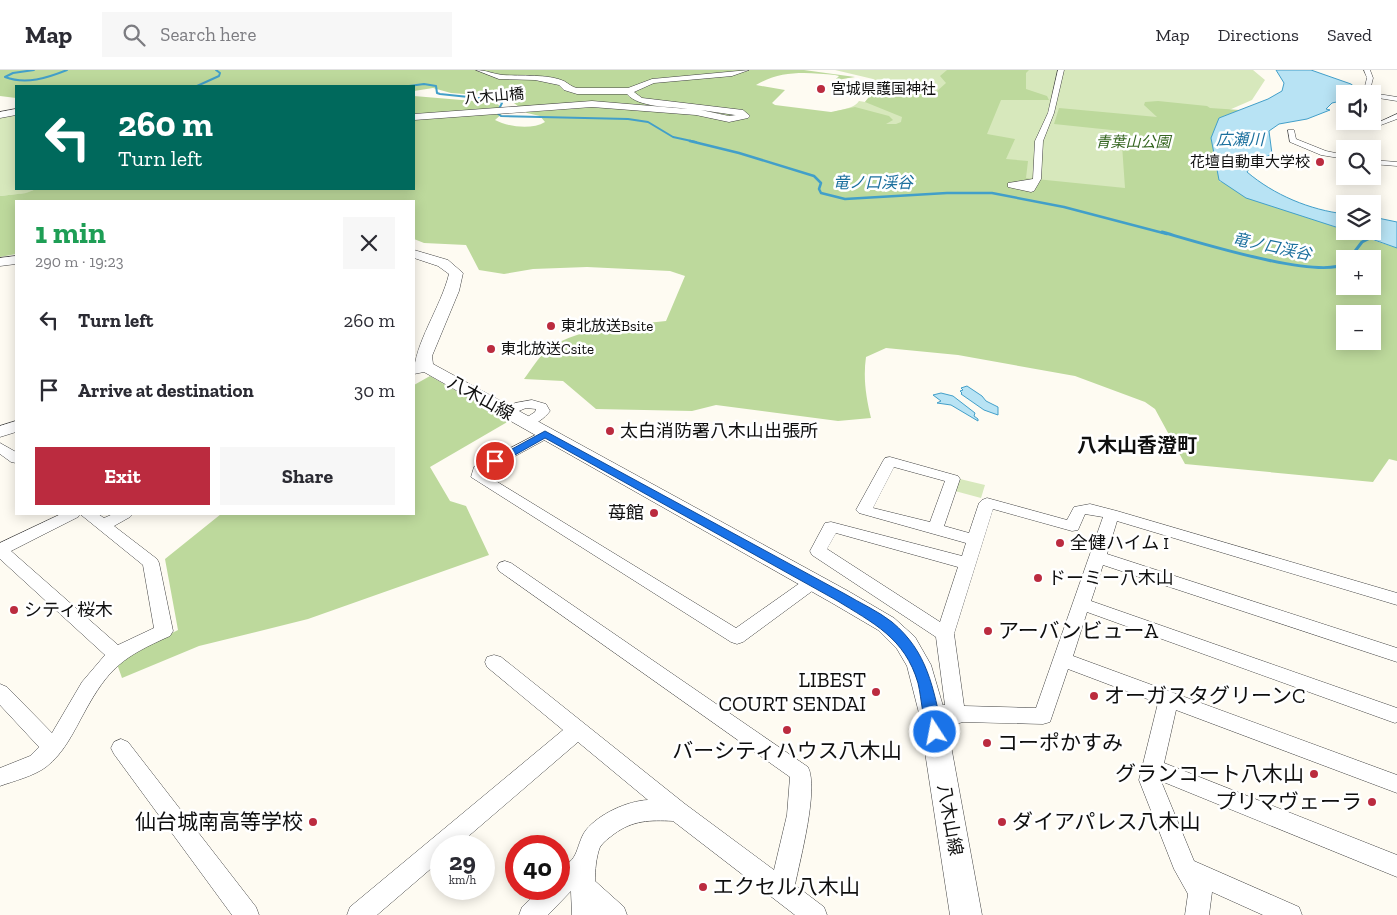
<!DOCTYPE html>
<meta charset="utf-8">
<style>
body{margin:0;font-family:"Zilla Slab","Noto Sans JP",serif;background:#f7f7f7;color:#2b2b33;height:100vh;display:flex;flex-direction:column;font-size:19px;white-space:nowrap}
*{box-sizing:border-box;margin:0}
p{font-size:16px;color:#7c7c81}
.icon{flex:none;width:28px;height:28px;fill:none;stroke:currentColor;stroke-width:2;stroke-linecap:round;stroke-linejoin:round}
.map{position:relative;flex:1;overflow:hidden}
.drawer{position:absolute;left:15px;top:130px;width:400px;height:315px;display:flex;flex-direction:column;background:#fff;border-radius:0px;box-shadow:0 2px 12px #0003}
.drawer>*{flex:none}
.banner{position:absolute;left:15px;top:15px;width:400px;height:105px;border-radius:0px;box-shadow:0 2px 12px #0003;background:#00695c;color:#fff;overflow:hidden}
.controls{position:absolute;left:1336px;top:15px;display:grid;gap:10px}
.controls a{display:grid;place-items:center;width:45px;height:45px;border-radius:0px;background:#fff;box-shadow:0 2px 12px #0003;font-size:25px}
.speed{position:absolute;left:430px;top:765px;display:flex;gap:10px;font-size:25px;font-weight:700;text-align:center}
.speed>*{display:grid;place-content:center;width:65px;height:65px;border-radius:50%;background:#fff;box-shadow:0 2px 12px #0003;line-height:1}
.speed small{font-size:12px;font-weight:400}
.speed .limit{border:8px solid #d22;background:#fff;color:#111}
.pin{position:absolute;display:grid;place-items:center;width:42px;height:42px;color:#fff;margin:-21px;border:2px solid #fff;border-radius:50%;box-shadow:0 1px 5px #0007}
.me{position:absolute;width:55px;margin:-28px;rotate:349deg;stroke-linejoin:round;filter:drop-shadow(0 0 4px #0008)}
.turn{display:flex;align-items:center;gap:18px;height:105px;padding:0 20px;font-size:22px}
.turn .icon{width:65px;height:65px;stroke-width:2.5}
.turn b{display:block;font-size:35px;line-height:42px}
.round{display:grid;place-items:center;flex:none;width:52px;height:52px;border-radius:0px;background:#f7f7f7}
.head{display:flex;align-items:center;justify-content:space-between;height:85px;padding:0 20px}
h1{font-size:30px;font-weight:800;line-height:38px;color:#1e9e55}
.action{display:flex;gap:10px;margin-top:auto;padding:10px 20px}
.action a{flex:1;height:58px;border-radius:0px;background:#bb2b3f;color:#fff;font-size:20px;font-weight:800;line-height:58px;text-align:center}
.action a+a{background:#f7f7f7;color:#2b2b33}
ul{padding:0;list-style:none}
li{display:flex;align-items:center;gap:15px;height:70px;padding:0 20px}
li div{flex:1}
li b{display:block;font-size:19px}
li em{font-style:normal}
header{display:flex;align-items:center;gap:30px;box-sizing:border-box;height:70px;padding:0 25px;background:#fff;border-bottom:1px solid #e1e1e2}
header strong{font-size:24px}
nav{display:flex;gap:28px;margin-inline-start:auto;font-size:18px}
.search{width:350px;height:45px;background:#f7f7f7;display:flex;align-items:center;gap:12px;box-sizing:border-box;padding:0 18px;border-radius:0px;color:#7c7c81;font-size:19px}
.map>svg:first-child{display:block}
.green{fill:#d7e8bc}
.forest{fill:#bdd99c;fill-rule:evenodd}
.water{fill:#b8e3f4;stroke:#429fc9}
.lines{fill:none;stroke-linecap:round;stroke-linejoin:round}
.stream-far2{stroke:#429fc9;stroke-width:2}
.stream-far1{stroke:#429fc9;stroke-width:2.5}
.stream{stroke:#429fc9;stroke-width:3}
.minor-casing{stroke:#424242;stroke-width:1}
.tertiary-casing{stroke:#424242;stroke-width:1}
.minor{fill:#fff;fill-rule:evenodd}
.tertiary{fill:#fff;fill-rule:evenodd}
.route{fill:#1a73e8;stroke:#114b97}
.poi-dot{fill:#bb2b3f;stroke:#fff;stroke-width:2}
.labels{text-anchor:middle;stroke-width:5;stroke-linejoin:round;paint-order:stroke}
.far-poi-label{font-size:15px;fill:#0f0f0f;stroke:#fff;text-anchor:start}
.far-street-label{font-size:15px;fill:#0f0f0f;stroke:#fff}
.far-park-label{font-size:15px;font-style:italic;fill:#356621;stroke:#fff}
.far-water-label{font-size:16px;font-style:italic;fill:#1c709e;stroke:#fff}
.street-label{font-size:18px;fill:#0f0f0f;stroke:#fff}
.poi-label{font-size:18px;fill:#0f0f0f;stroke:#fff;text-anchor:start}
.quarter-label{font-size:20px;font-weight:bold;fill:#0f0f0f;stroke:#fff}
.near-poi-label{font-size:21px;fill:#0f0f0f;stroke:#fff;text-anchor:start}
</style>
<header>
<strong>Map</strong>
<div class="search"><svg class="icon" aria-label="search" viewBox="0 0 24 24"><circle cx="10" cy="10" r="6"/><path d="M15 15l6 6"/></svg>Search here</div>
<nav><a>Map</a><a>Directions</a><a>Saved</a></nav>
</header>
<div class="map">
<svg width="1397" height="845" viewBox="0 0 1397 845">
<rect width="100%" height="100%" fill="#fefbf2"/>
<g class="green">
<path d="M835 0H1253L1265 10 1252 30 1213 47 1214 110 1342 186 733 54 827 47C836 37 851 42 859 31L865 32 878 16V12L873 9Z"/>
<path d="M16 43V119H36L27 123 0 126V47Z"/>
<path d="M960 409 985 415 981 428 955 421Z"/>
</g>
<g class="forest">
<path d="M0 0H804L855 7 837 10 836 9 839 6 835 5C807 2 780 0 756 15L785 20 772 33 775 35 831 42 855 37 889 46 893 50 886 54H896L901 52 902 47 865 32 873 22 917 19 936 22 946 13 940 6 947 0H1029L1026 3V19L1047 26 1049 30H1001L987 64 1015 69 1006 89 1028 91 1026 108 1125 118 1121 61 1054 54 1059 38 1157 47 1144 35 1145 32 1158 31 1207 36 1210 38 1240 40 1219 48V111L1345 161 1397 178V391L1389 389 1373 412 1185 394 1155 339 1145 332 1075 306 958 285 886 278 866 287C863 308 866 327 871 348L838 351 716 335 692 341 596 339 563 311 524 309C530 301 536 291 543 284 570 257 630 255 666 251L685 206 670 201 587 197 533 199 504 204 479 200 466 175 424 173 414 169V131H16V184L0 187V126L26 123 36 119H414V26L497 33 504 42 495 50C508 57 532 60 545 52L540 46 527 43 510 30 492 26 451 23 433 18 414 21V16H16V28L0 26ZM1345 189H1372V216H1345ZM1345 244H1372V271H1345Z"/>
<path d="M430 306 509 351 430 397 450 431 466 436 489 485 308 549 199 576 122 608 117 594 124 587 178 560 165 489 221 444H414V315Z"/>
</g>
<g class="water">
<path d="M1276 0H1311L1351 14 1357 19 1351 24H1345V30L1332 33 1326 39 1330 40 1307 49 1279 54 1269 61 1272 84 1253 93 1247 102C1274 125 1310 140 1345 144V160L1246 128 1219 110 1211 68 1219 48 1268 29 1282 21 1284 13Z"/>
<path d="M1373 147 1397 152V178L1349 161H1372Z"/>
<path d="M967 316 982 326 986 331 998 337V345L984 340 961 324 962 323 960 321 963 320 961 318Z"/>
<path d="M941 323 953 326 975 343 974 346 978 349V351L951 335 937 333 941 331 933 325Z"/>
</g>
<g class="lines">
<g class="stream-far2">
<path d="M34 0 13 3 5 7C26 15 47 8 67 0"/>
<path d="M197 16 219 6 220 3 216 0"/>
<path d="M409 16 424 14 436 16 437 23 440 24 497 30 502 33 497 43 501 46 628 49 648 52 673 67 696 72"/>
</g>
<path class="stream-far1" d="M690 71 739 83 814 106 821 113 819 119 821 123 845 129 947 123H992L1064 137 1167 164"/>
<g class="stream">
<path d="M1162 162C1194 171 1322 211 1345 193"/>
<path d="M1349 189 1362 172 1372 167"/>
</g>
<g class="minor-casing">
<g id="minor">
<path d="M1058 0H1064L1054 43 1043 71 1041 109 1034 121 1031 122 1008 117V113L1033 109 1035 71 1048 43Z"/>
<path d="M1364 0H1370L1373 8 1369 24H1363L1367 8Z"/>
<path d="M1372 23 1397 27V31L1372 27V24H1370Z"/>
<path d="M1397 44V49L1381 55 1375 54Z"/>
<path d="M1288 60H1294L1296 69 1326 81 1345 85V89L1321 85 1290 72Z"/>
<path d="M1372 90 1397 92V96L1372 94Z"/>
<path d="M532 330 546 334 550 341C544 349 535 355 525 357L518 353 535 342 536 339 526 338 507 346 500 342 515 333Z"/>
<path d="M545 360 550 361 552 364 550 367 486 402V405L736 558 807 508 813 506 819 508 821 512 819 516 743 572 737 574 731 572 471 407 474 397Z"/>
<path d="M0 373 16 382V393L11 392 0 384Z"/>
<path d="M890 387 958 406 960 409 944 456 969 463 979 433 982 430 987 428 1067 450 1074 437 1090 434 1117 441 1397 523V535L1117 451 1107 484 1397 578V592L1103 495 1091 531 1397 638V652L1395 653 1087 542 1073 586 1397 705V723L1176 640 1164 693 1397 785V807L1161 711 1194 791 1299 837 1302 845H1263L1212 822 1209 845H1185L1188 824 1174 799 1139 710 1158 633 1068 599 1050 652 1043 654 963 652 956 654 925 649 922 643 925 637 932 635H945L936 567 812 485 810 481 825 453 831 452 962 486 966 473 859 443 856 440 883 391 885 388ZM894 397 945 411 930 452 873 438ZM993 439 1072 461 1078 460 1085 444 1103 447 1036 638 964 636 954 564ZM836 463 958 497 940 552 827 479Z"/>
<path d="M61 444H98L104 448 113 444H133L130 447 114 456 157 489 159 493 173 561 170 566C123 587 109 597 84 643 73 663 64 683 46 697 34 706 14 711 0 716V698L30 686 39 677 0 635V614L7 617 52 663 82 612 105 585 0 489V473ZM80 444 143 495 154 558 118 575 11 481 78 447Z"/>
<path d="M505 491 511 493 808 697C819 719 800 789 795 815L824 837 827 845H795L673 751C650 750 633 750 614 764 609 768 603 772 600 777 596 787 595 801 595 811L624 837 627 845H572L571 821 548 845H519L522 837 541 819H559V801C564 797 572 791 575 785 579 777 580 768 586 760 599 744 627 731 648 730L578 672 457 776H441V790L377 845H347L350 837 563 660 487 597 485 592 487 587 494 585 501 587 685 734 774 800 787 745 790 707 499 501 497 497 499 493Z"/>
<path d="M121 669 128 672 256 837 259 845H232L114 684 111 678 114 672Z"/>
</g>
</g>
<g class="tertiary-casing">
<g id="tertiary">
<path d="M476 0C486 0 493 4 503 5 520 6 549 4 564 11 569 14 572 17 577 18H628L652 9 749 0 732 6 654 13 634 22 642 28 743 40 750 46 748 48 729 52 696 45 592 37 414 50V44L592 31 688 39C669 36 639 38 627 24H577L564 20 559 15 535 10 499 9ZM701 40 735 45H736L729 46Z"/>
<path d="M16 39V45L0 48V42Z"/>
<path d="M414 180 448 190 463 203 459 221 432 286 433 294 848 521 894 548 915 567 931 595 945 643 982 845H950L919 643 907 596 897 579 878 560 832 533 424 302 414 304C414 274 441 237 449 204L438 196 414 188Z"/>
<path d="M16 186V194L0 196V188Z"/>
<path d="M16 351V362L0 367V356Z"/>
</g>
</g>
<use href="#minor" class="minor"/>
<use href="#tertiary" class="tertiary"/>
</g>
<path class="route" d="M545 361 845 524C860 533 878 541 892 552 928 582 933 618 943 662L940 666 935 668 930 666C922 650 922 630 918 613 905 568 873 553 836 530L545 368 499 394 495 395 490 391Z"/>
<g class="poi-dot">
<circle cx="821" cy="19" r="5"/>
<circle cx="1320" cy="92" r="5"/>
<circle cx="551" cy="256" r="5"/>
<circle cx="491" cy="279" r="5"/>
<circle cx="610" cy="361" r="5"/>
<circle cx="654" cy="443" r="5"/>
<circle cx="1060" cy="473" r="5"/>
<circle cx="1038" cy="508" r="5"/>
<circle cx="14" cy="540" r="5"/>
<circle cx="988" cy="561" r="5"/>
<circle cx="876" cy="622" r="5"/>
<circle cx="1094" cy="626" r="5"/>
<circle cx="787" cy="660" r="5"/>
<circle cx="987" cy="673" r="5"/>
<circle cx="1314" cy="704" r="5"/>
<circle cx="1372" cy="732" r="5"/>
<circle cx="313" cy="752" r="5"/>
<circle cx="1002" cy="752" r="5"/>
<circle cx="703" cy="817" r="5"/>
</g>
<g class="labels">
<g class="far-poi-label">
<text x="831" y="24">宮城県護国神社</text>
<text x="1310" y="97" text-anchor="end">花壇自動車大学校</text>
<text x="561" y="261">東北放送Bsite</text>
<text x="501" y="284">東北放送Csite</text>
</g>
<g class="far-street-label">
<text transform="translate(494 26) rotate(-5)" y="5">八木山橋</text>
</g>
<g class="far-park-label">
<text x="1133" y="77">青葉山公園</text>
</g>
<g class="far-water-label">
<text x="1240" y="75">広瀬川</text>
<text x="873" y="118">竜ノ口渓谷</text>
<text transform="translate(1272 176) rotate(12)" y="6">竜ノ口渓谷</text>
</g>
<g class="street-label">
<text transform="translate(481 328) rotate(29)" y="6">八木山線</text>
<text transform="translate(950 750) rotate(80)" y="6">八木山線</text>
</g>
<g class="poi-label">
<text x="620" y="367">太白消防署八木山出張所</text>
<text x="644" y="449" text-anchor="end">苺館</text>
<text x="1070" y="479">全健ハイム I</text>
<text x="1048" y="514">ドーミー八木山</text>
<text x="24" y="546">シティ桜木</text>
</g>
<g class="quarter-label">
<text x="1137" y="382">八木山香澄町</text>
</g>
<g class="near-poi-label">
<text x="998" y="568">アーバンビューA</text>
<text x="866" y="617" text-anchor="end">LIBEST<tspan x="866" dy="24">COURT SENDAI</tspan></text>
<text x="1104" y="633">オーガスタグリーンC</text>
<text x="997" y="680">コーポかすみ</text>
<text x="787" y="688" text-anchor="middle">バーシティハウス八木山</text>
<text x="1304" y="711" text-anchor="end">グランコート八木山</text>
<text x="1362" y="739" text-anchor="end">プリマヴェーラ</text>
<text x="303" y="759" text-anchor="end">仙台城南高等学校</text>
<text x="1012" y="759">ダイアパレス八木山</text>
<text x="713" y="824">エクセル八木山</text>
</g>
</g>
</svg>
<div class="controls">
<a><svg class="icon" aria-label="sound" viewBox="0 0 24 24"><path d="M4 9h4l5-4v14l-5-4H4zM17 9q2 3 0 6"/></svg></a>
<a><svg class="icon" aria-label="search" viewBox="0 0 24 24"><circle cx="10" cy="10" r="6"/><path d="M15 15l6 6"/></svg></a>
<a><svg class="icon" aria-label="layers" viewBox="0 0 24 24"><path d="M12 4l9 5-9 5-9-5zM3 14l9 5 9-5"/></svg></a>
<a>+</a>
<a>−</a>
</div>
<div class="speed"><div>29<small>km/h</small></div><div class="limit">40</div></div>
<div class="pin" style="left:495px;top:391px;background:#d93025"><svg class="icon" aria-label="arrive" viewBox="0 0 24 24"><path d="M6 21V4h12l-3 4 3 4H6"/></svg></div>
<svg class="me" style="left:935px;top:662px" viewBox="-20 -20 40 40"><circle r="17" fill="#1a73e8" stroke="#fff" stroke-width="3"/><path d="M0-11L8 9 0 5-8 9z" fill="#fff"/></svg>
<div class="banner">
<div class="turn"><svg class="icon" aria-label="left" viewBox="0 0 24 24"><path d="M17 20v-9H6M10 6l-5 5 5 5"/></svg><div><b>260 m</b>Turn left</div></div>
</div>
<section class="drawer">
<div class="head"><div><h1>1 min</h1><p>290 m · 19:23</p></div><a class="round"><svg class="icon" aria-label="close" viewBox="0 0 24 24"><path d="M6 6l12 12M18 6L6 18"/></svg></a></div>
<ul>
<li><svg class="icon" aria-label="left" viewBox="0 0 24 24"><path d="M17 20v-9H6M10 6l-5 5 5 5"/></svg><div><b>Turn left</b></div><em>260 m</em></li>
<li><svg class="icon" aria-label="arrive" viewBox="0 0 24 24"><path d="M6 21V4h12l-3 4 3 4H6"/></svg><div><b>Arrive at destination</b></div><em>30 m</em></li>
</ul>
<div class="action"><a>Exit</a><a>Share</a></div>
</section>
</div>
